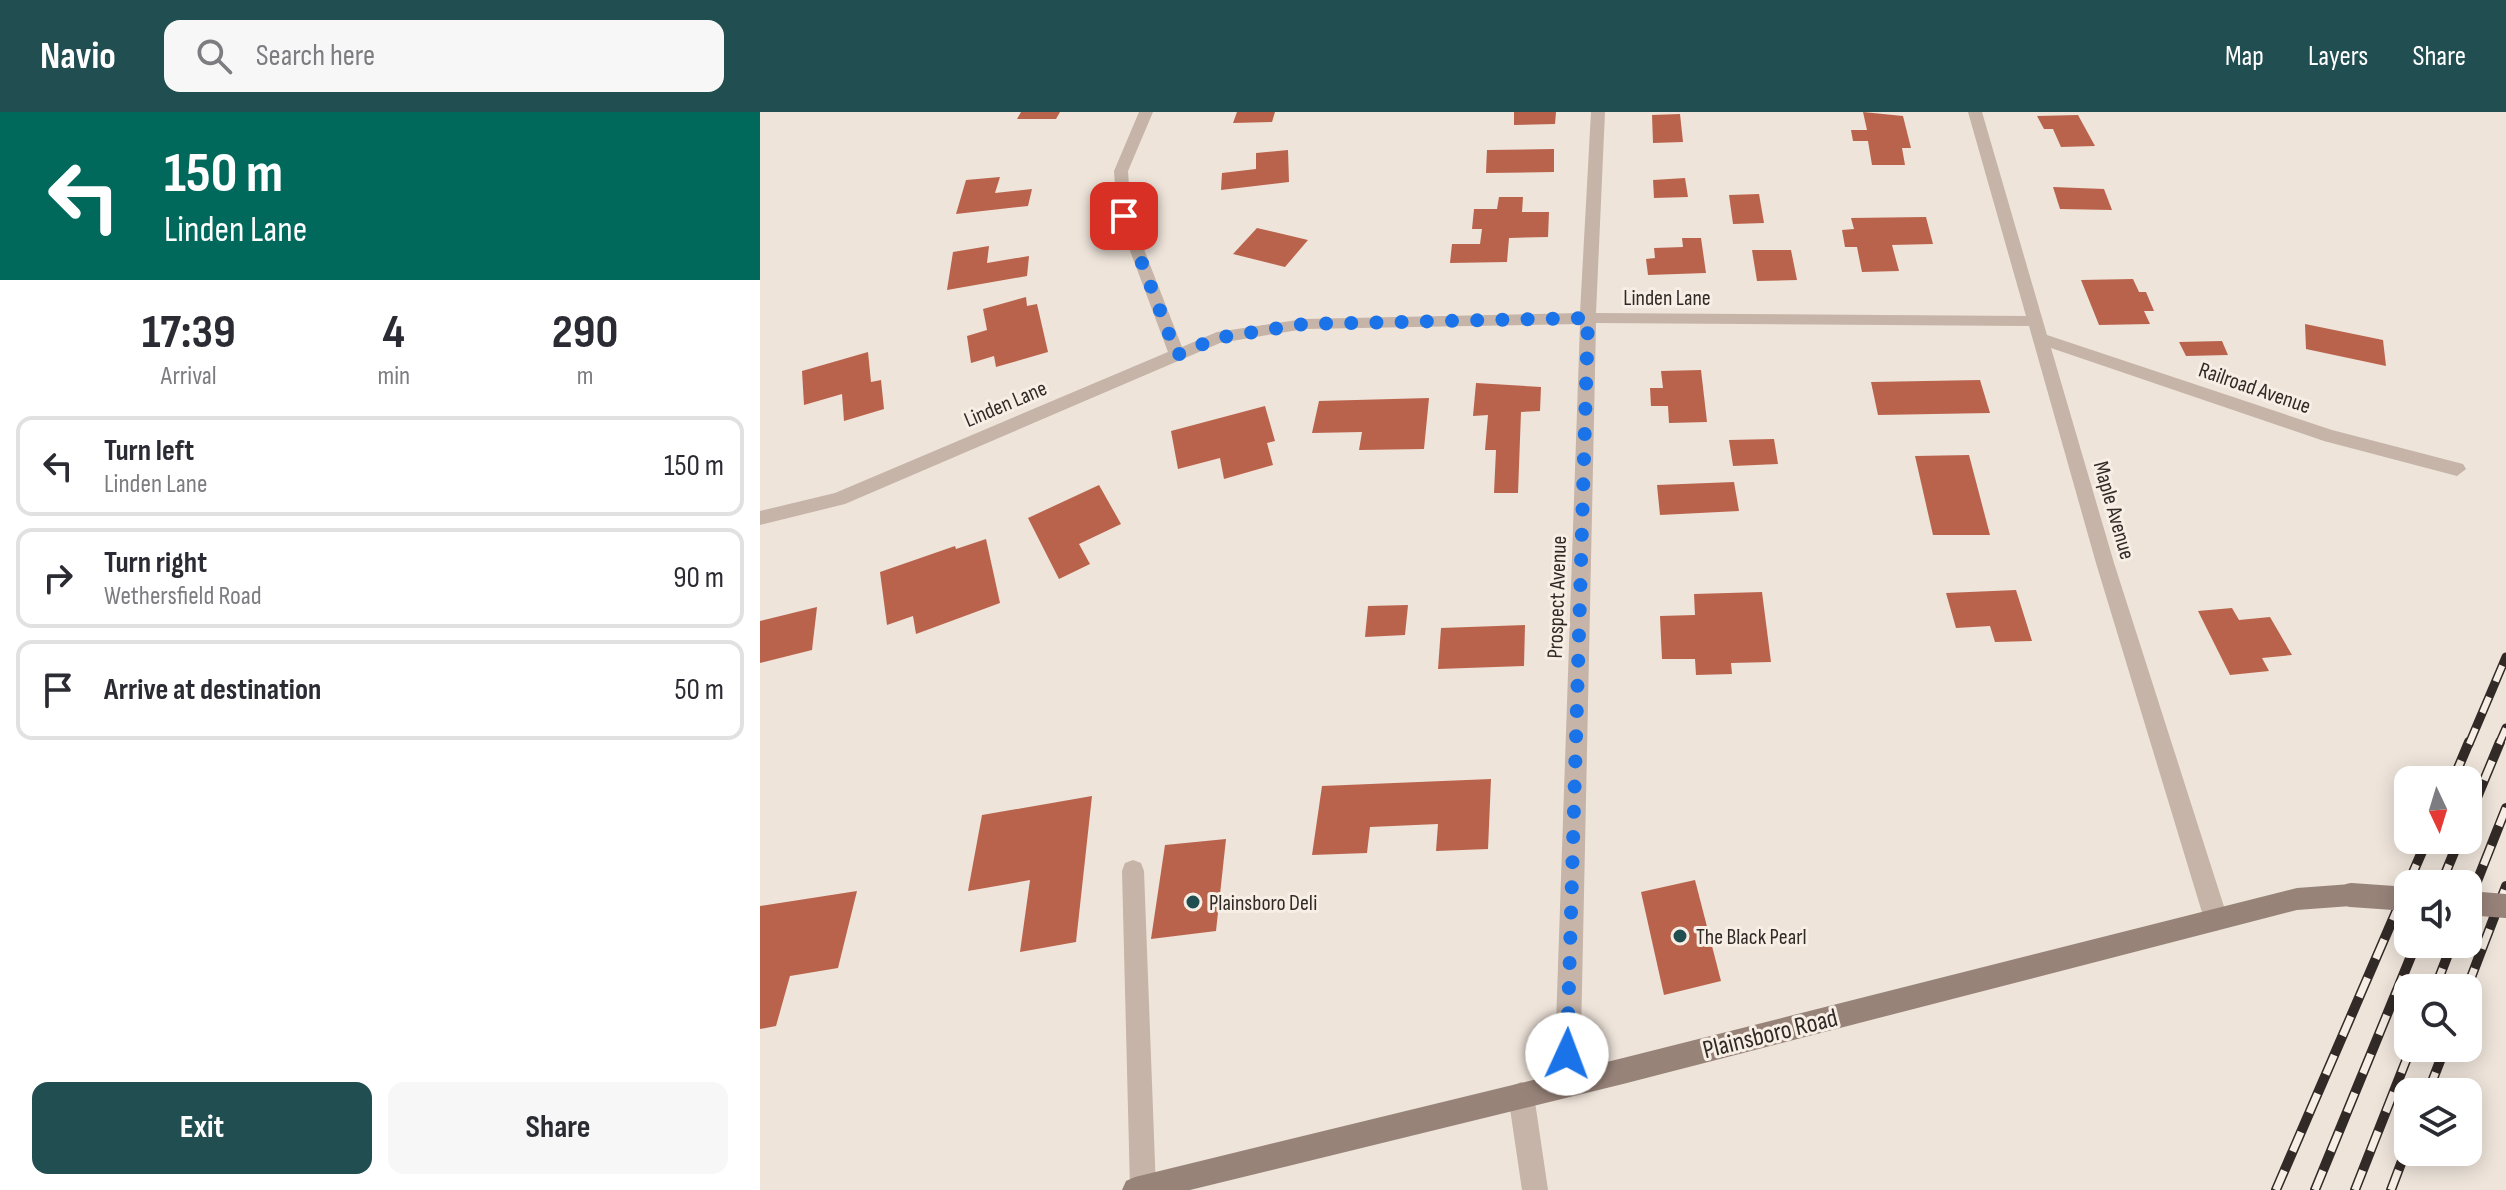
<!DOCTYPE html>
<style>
body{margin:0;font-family:"Sofia Sans Condensed",sans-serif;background:#f7f7f7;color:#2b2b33;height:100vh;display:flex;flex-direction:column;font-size:30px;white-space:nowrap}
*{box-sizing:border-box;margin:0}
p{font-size:26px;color:#7c7c81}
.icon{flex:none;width:44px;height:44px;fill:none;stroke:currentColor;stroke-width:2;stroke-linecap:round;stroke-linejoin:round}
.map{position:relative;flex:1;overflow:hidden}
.details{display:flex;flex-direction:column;background:#fff;width:760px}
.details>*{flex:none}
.top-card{background:#00695c;color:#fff;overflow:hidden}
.needle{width:52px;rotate:176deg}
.controls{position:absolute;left:1634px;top:654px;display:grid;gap:16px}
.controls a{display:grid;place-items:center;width:88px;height:88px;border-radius:16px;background:#fff;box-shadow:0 4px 20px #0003;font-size:40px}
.pin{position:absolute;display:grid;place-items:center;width:68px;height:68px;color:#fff;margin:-34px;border-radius:16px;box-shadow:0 4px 12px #0006}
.me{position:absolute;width:88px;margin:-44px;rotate:2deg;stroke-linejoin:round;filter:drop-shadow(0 0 6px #0008)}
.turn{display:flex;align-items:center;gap:28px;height:168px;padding:0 32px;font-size:36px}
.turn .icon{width:104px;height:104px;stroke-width:2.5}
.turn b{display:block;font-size:56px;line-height:68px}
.eta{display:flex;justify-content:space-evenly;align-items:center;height:136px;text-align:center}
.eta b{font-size:48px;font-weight:700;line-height:56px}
.cta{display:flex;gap:16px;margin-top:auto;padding:16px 32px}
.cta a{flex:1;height:92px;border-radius:16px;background:#214e50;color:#fff;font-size:32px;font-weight:700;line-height:92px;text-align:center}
.cta a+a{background:#f7f7f7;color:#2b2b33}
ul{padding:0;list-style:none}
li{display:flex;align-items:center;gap:24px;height:100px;margin:0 16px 12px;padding:0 16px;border:4px solid #e1e1e2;border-radius:16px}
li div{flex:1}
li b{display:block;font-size:30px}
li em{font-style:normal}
header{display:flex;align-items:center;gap:48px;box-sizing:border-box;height:112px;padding:0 40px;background:#214e50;color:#fff}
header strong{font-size:38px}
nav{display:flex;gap:44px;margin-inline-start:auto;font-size:28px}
.search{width:560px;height:72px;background:#f7f7f7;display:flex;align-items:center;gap:20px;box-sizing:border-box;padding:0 28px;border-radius:16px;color:#7c7c81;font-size:30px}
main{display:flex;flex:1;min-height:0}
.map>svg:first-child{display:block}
.building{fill:#ba634c}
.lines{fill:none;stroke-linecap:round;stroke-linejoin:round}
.lane{fill:#c5b4a7;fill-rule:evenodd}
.street{fill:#c5b4a7;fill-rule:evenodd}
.secondary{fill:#988379;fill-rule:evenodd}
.rail-far1-casing{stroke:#322a27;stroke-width:9}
.rail-casing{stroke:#322a27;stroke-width:10}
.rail-far1{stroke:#f7eee5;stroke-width:6;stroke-dasharray:17;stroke-linecap:butt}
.rail{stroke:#f7eee5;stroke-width:7;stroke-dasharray:21;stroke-linecap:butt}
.secondary-bridge{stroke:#988379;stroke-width:24}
.route{stroke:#1a73e8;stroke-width:14;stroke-dasharray:0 25.2}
.poi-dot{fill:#214e50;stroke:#f7eee5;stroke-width:3}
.labels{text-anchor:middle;stroke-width:6;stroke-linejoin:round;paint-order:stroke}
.street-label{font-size:22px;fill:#322a27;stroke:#f7eee5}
.poi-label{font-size:22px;fill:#322a27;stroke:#f7eee5;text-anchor:start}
.near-street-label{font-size:26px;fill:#322a27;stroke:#f7eee5}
</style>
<header>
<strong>Navio</strong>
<div class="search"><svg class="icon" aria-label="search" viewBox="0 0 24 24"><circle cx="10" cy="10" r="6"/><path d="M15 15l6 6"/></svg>Search here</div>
<nav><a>Map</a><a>Layers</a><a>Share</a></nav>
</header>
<main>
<section class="details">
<div class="top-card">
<div class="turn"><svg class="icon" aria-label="left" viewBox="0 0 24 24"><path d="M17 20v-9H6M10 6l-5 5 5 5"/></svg><div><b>150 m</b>Linden Lane</div></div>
</div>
<div class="eta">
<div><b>17:39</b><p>Arrival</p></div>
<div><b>4</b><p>min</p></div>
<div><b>290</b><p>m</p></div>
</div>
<ul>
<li><svg class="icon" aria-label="left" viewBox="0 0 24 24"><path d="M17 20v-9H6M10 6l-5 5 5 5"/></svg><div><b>Turn left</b><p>Linden Lane</p></div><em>150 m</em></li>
<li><svg class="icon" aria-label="right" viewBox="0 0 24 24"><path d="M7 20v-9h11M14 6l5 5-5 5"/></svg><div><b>Turn right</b><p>Wethersfield Road</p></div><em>90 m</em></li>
<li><svg class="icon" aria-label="arrive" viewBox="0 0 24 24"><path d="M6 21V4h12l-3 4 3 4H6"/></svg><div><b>Arrive at destination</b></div><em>50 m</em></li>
</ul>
<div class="cta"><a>Exit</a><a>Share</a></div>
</section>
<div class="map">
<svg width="1746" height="1078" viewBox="0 0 1746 1078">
<rect width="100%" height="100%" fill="#eee4da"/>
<g class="building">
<path d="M261 0H300L296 7H257Z"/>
<path d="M477 0H515L512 10 473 11Z"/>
<path d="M754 0H796L795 12 754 13Z"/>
<path d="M1103 0 1143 4 1151 36H1142L1145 53H1112L1108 29H1093L1091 18H1107Z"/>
<path d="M920 2 923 30 893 31 892 3Z"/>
<path d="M1318 3 1335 34 1301 35 1293 17H1284L1277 4Z"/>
<path d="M794 37V60L726 61 727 38Z"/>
<path d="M528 38 529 70 461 78 462 61 496 57V41Z"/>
<path d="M240 65 235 81 272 77 268 94 196 102 206 68Z"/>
<path d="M925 66 928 85 894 86 893 68Z"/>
<path d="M1293 75 1344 77 1352 98 1300 97Z"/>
<path d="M999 82 1004 111 973 112 969 83Z"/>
<path d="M739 85H763L762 100H789L788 125 749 126 747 150 690 151 692 132H720L722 117H712L714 97H737Z"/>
<path d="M1166 105 1173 132 1132 133 1139 159 1102 160 1097 135H1085L1082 118 1094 117 1091 106Z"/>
<path d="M497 116 548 128 525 155 473 142Z"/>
<path d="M922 126H941L946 161 888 163 886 147 895 146 894 136 923 135Z"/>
<path d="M229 134 227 151 269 144 267 164 187 178 193 140Z"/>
<path d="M992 138H1031L1037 168 997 169Z"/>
<path d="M1373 167 1379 180H1386L1394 199H1384L1390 212 1339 213 1321 168Z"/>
<path d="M266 185 267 194 277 192 288 240 236 255 234 244 211 251 207 224 227 218 223 197Z"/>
<path d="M1545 212 1623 228 1626 254 1546 237Z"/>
<path d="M1462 229 1468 243 1426 244 1419 230Z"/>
<path d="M108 240 111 270 121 268 124 297 84 309 82 282 44 293 42 259Z"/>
<path d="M941 258 947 310 909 311 908 294H891L890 276H903L901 259Z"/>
<path d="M1220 268 1230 301 1118 303 1111 270Z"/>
<path d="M716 271 781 275 780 299 761 300 758 381H734L736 338H725L728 303 713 304Z"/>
<path d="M669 286 664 337 599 338 602 320 552 321 559 289Z"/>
<path d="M505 294 515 329 507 331 513 353 464 367 460 346 418 357 411 319Z"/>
<path d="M1014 327 1018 352 973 354 969 328Z"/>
<path d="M1209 343 1230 423H1173L1155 344Z"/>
<path d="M974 370 979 399 900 403 897 373Z"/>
<path d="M339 373 361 412 319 432 330 452 299 467 268 406Z"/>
<path d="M226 427 240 491 156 522 153 504 127 513 120 460 195 434 196 437Z"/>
<path d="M1256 478 1272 529 1235 530 1230 514 1196 516 1186 481Z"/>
<path d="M1002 480 1011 550 971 551 972 562 936 563 935 547H902L900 504 935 503 934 482Z"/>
<path d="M648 493 645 523 605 525 608 494Z"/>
<path d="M57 495 52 538 0 551V509Z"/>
<path d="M1472 496 1479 508 1510 505 1532 543 1502 546 1509 559 1470 563 1438 499Z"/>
<path d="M765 513 764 554 678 557 681 516Z"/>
<path d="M731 667 728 737 676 739 678 712 610 715 607 741 552 743 562 674Z"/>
<path d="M332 684 316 830 260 840 270 768 208 779 222 703Z"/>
<path d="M466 727 456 819 391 827 405 733Z"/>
<path d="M935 768 961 869 904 883 881 780Z"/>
<path d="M97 779 78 856 30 864 16 914 0 917V794Z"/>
</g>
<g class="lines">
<g class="lane">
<path d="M373 748 381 751 384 759 396 1078 370 1076 362 759 365 751Z"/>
<path d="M761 970 770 974 774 983 788 1078H762L748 983 752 974Z"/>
</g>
<path class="street" d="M379 0H393L368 59 371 104 422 235 457 220 544 207 820 201 831 0H845L836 201 1266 204 1208 0H1222L1287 223 1572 318 1703 352 1706 357 1697 364 1564 329 1291 236 1354 451 1468 807 1464 815 1456 819 1448 815 1444 807 1336 451 1269 214 836 211 820 971 816 980 807 984 798 980 794 971 820 212 544 217 460 231 85 392 0 413V399L75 381 408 240 357 104 354 59Z"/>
<path class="secondary" d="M1591 772 1599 775 1603 783 1599 791 1591 794 1537 798 863 972 430 1078H362L366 1069 375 1065 863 946 1537 776Z"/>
<g class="rail-far1-casing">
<g id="rail-far1">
<path d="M1709 632 1746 545"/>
<path d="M1739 632 1746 616"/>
</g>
</g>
<g class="rail-casing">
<g id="rail">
<path d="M1693 668 1709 630"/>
<path d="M1708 707 1740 630"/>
<path d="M1648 772 1667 728"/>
<path d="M1681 772 1699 728"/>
<path d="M1708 792 1746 696"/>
<path d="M1675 876 1692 832"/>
<path d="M1707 876 1746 774"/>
<path d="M1668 980 1685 936"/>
<path d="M1516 1078 1648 772"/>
<path d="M1555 1078 1656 832"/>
<path d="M1595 1078 1651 936"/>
<path d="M1631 1078 1648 1033"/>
</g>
</g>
<use href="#rail-far1" class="rail-far1"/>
<use href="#rail" class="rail"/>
<g class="secondary-bridge">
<path d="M1591 783 1648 787"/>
<path d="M1708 791 1746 794"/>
</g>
</g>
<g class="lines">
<path class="route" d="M364 104 417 243 457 226 544 212 828 206 807 942"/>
</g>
<g class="poi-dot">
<circle cx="433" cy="790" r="8"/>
<circle cx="920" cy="824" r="8"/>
</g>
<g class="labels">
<g class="street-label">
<text x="907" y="193">Linden Lane</text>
<text transform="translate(1495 275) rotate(19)" y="8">Railroad Avenue</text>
<text transform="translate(245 291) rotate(-23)" y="8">Linden Lane</text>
<text transform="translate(1355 398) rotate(74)" y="8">Maple Avenue</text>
<text transform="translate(796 485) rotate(-88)" y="8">Prospect Avenue</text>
</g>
<g class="poi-label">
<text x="449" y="798">Plainsboro Deli</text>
<text x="936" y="832">The Black Pearl</text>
</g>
<g class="near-street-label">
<text transform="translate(1010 921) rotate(-14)" y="9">Plainsboro Road</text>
</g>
</g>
</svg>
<div class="controls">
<a><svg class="needle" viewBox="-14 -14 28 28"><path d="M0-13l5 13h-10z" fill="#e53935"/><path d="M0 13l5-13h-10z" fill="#7c7c81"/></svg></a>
<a><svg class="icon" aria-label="sound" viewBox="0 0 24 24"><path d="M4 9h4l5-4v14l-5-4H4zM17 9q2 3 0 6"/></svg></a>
<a><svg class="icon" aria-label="search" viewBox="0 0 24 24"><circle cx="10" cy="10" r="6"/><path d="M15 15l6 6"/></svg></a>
<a><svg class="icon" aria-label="layers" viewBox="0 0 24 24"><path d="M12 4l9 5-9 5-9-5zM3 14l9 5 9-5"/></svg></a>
</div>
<div class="pin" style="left:364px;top:104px;background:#d93025"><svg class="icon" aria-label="arrive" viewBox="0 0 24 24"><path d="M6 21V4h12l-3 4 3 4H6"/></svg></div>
<svg class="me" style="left:807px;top:942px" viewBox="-20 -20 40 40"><circle r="19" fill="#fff"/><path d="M0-13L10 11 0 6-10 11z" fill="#1a73e8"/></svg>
</div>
</main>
